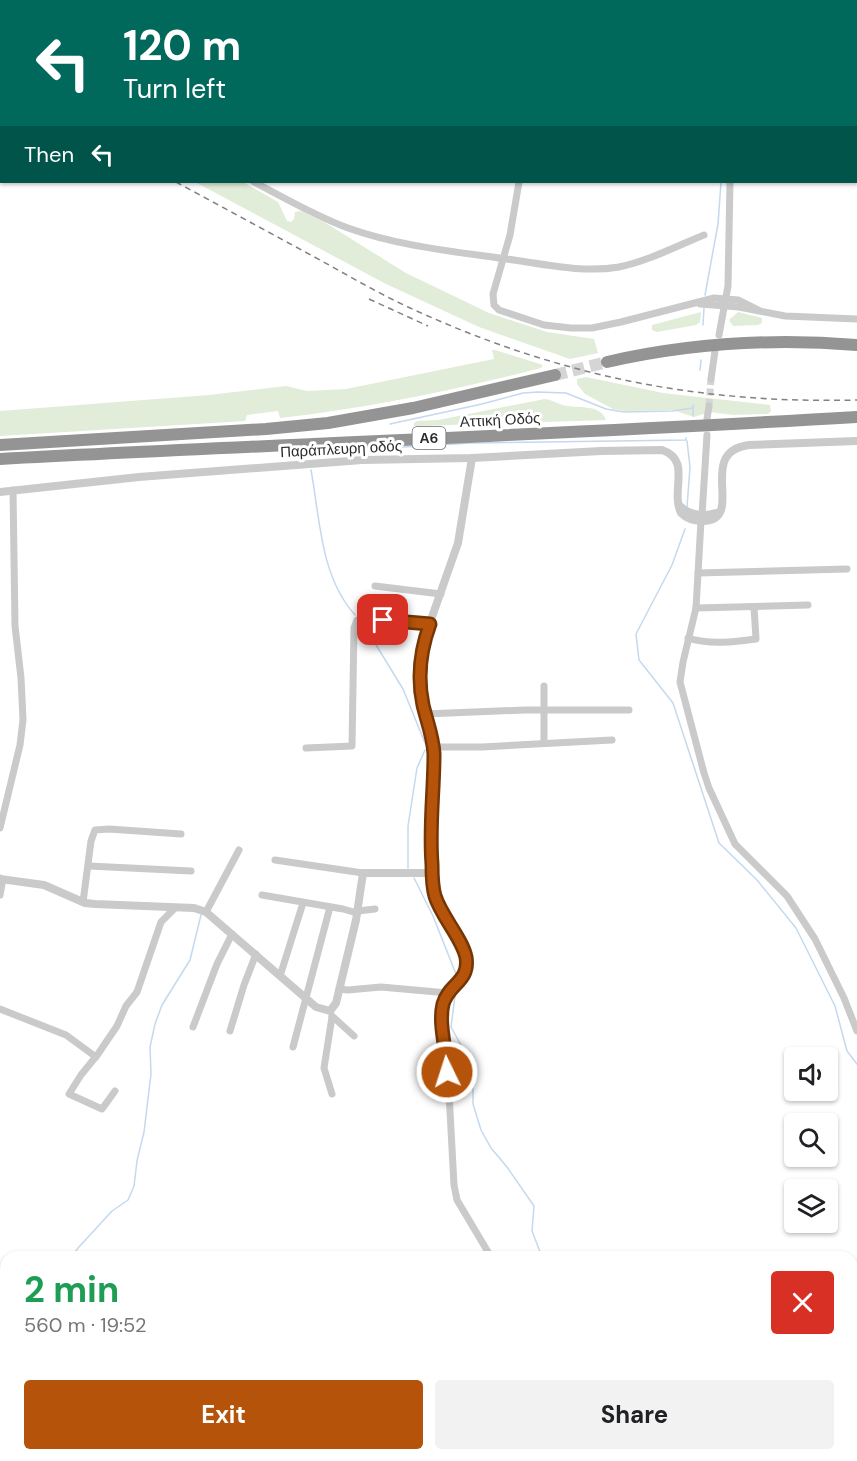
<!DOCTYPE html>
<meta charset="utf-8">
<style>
body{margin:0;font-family:"DM Sans",sans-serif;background:#f2f2f2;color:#202124;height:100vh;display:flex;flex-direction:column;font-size:22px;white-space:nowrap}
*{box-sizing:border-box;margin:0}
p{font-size:20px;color:#757577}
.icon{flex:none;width:33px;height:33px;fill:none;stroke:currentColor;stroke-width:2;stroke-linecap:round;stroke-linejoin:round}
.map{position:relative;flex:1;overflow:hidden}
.sheet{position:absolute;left:0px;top:1251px;width:858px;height:210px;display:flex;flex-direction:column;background:#fff;border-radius:18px 18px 0 0;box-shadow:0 2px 4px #0004}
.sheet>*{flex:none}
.guide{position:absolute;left:0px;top:0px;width:858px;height:183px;box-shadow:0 2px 4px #0004;background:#00695c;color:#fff;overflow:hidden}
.fabs{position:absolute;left:784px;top:1047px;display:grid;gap:12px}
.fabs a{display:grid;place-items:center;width:54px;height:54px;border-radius:6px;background:#fff;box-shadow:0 2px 4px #0004;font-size:30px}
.pin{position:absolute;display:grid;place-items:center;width:51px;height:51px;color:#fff;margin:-26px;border-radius:12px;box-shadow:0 3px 9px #0006}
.me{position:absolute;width:66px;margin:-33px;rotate:356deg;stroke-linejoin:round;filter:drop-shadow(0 0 4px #0008)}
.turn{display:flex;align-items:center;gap:21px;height:126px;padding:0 24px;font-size:27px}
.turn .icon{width:78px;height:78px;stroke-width:2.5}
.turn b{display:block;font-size:42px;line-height:51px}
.then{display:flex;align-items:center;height:57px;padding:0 24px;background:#0003;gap:12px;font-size:22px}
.round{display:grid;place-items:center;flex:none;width:63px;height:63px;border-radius:6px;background:#f2f2f2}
.overview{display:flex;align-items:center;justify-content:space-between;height:102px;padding:0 24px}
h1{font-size:36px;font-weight:700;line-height:45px;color:#1e9e55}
.cta{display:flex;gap:12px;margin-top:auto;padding:12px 24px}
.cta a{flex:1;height:69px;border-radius:6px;background:#b45309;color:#fff;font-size:24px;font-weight:700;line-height:69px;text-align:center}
.cta a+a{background:#f2f2f2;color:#202124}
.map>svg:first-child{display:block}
.green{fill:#e1ecd9}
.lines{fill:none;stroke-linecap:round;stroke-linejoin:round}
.stream{stroke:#c4d9ee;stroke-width:1.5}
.minor-tunnel{stroke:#d5d5d5;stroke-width:7;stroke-dasharray:7 3.5;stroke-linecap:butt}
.motorway-tunnel{stroke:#d5d5d5;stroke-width:12;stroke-dasharray:12 6;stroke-linecap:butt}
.minor{stroke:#cacaca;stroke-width:7}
.tertiary{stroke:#cacaca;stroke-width:8}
.motorway{stroke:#949494;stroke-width:12}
.rail{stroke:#828282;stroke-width:1.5;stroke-dasharray:6 4.5;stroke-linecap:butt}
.route-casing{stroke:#753606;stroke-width:15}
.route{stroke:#b45309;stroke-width:10}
.labels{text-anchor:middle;stroke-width:6;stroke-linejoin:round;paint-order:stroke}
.shield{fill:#fff;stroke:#6c6c6c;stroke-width:1.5}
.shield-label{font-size:14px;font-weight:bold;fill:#2d2d2d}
.street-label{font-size:15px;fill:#2d2d2d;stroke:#fff}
</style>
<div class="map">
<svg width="857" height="1461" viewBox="0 0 857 1461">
<rect width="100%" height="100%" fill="#fff"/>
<g class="green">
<path d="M195 182H243L278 202 287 221 291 222 294 219 295 212 301 211 324 222 406 273 489 313 547 332 594 339 598 353 570 359 479 327 386 284Z"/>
<path d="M701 312 700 322 696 325 657 332 652 330V325Z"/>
<path d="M738 312 762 318V323L758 325 733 326 729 320Z"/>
<path d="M492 350H495L543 365 541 368C454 390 368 408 280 418L278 411 247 415 245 421 0 436V411L209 395 286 386 307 391 346 389 494 359Z"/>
<path d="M586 377 663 393 770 405 771 411 768 414 733 415 710 412 694 417 673 410 625 411 613 409 585 394 577 384V379Z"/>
<path d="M545 399C552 400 556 403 563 405 577 409 600 403 606 420L419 426H414V423L417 421 438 420Z"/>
</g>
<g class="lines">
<g class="stream">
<path d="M664 0V2"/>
<path d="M283 2 285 0"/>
<path d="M289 2V0"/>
<path d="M705 295 718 224 721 182"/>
<path d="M703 325 704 308"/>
<path d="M700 370 701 360"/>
<path d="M693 416V405"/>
<path d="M390 424 482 404 523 393 538 392 566 393 606 409 624 412 672 411 693 408"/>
<path d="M687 441 690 467 687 507"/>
<path d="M319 452 471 443 686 440V438"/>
<path d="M311 470C320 518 320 576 355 615"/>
<path d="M685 529 672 565 636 634 639 660 673 703 719 843 757 880 796 928 835 1006 847 1051 857 1064"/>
<path d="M362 622 403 689 425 743"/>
<path d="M408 868V826L417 768 425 750"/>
<path d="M414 878 433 916 456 974"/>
<path d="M456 989 451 1027 473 1067V1104L481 1130 491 1148 507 1167 534 1206 532 1231 542 1257"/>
<path d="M72 1257 78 1248 112 1211 128 1200 134 1186 137 1161 144 1132 151 1074 150 1047 155 1024 162 1005 190 960 201 915"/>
<path d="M448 1455 459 1461"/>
<path d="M646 1455 648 1461"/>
<path d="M14 1461 17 1455"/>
<path d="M376 1461 385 1455"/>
</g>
<path class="minor-tunnel" d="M709 406 711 379"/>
<path class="motorway-tunnel" d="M555 375 607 362"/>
<g class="minor">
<path d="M670 0V2"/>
<path d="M831 0 832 2"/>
<path d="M48 2V0"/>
<path d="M269 2 271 0"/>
<path d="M568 2V0"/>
<path d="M0 47 2 48"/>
<path d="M856 52 857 53"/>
<path d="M254 182C285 198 315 216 348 228 401 247 459 252 514 260 548 265 585 273 619 267 648 261 677 246 704 235"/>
<path d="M519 182 510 235 493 294 494 305 499 310 544 325 571 328H592L621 322 714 298 738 300 758 310"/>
<path d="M700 304 739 307 785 316 857 319"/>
<path d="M719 335 728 286 730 182"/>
<path d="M711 379 715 351"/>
<path d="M707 419 709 406"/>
<path d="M702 515 707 435"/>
<path d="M701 521 696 608 683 662 680 682 704 773 709 788 735 844 787 896 815 939 844 998 857 1031"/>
<path d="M698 573 847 569"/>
<path d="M375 586 441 594"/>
<path d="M696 608 808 605"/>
<path d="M688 638C709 645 735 642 756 639L754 607"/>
<path d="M544 686V743"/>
<path d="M425 714 524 710H629"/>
<path d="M434 747H482L612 740"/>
<path d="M306 748 352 746 354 628 357 620 364 618 430 624"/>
<path d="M0 828 20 745 23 720 21 678 15 626 13 490"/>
<path d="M275 860 363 873"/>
<path d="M89 866 191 871"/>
<path d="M432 873 435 895 466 957 465 973 445 997 441 1012 447 1056 454 1185 457 1200 491 1257"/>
<path d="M0 878 2 884 0 895"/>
<path d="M262 895 343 909 357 913"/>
<path d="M83 902 91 841 95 830 109 829 181 834"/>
<path d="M358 911 375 909"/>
<path d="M206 912 239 850"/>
<path d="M280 976 303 903"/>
<path d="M339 989 348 990 381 987 448 993"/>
<path d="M0 1009 66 1035 96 1057"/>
<path d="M332 1016 354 1036"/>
<path d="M193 1027 217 964 232 934"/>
<path d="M230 1031 244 985 256 954"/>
<path d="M293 1047 330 907"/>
<path d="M115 1091 102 1109 69 1094 81 1075 98 1054 117 1026 126 1006 137 992 161 922 175 908"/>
<path d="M332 1094 324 1068 332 1017"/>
<path d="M638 1455 639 1461"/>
<path d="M364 1461 373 1455"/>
</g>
<g class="tertiary">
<path d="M0 492 139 477 362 460 472 458 601 451 662 450C692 460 670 490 681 513 687 519 694 521 702 521 748 521 694 452 749 445L857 441"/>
<path d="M680 506C689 515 704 517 716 513"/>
<path d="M0 879 44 885 85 903 95 904 194 908 206 912 316 1007 330 1011 336 1003 356 920 363 873H432L430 820 433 744 423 703 420 662 426 634 458 543 472 458"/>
</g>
<g class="motorway">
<path d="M607 362C690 343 772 338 857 345"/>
<path d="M0 445 266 429 328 423 413 408 555 375"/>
<path d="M0 459C286 444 572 434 857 417"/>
</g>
<g class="rail">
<path d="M0 78 2 79"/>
<path d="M176 182C224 208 272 234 320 260 349 276 378 293 408 307 555 375 695 404 857 400"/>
<path d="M369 299 428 326"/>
</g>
</g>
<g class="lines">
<g class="route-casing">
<path id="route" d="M383 620 430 624C420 651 417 677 423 705 427 722 433 736 434 754 434 791 429 827 432 864 432 874 432 886 435 896 441 916 462 938 466 957 470 982 449 983 443 1004 438 1024 447 1051 447 1072"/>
</g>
<use href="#route" class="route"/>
</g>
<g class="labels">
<rect class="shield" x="412.5" y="427" width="33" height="22" rx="4.5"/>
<g class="shield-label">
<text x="429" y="443">Α6</text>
</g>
<g class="street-label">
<text transform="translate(500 420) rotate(-3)" y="5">Αττική Οδός</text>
<text transform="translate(341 449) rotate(-3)" y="5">Παράπλευρη οδός</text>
</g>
</g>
</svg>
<div class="fabs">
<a><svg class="icon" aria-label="sound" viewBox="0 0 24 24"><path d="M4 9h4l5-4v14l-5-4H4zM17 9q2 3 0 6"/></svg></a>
<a><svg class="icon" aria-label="search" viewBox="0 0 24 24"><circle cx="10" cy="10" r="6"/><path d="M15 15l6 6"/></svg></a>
<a><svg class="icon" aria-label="layers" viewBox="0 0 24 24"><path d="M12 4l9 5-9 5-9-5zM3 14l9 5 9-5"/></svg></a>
</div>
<div class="pin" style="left:383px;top:620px;background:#d93025"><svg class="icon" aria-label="arrive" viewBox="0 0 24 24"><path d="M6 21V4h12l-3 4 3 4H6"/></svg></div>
<svg class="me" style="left:447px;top:1072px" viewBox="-20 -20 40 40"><circle r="17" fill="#b45309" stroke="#fff" stroke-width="3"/><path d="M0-11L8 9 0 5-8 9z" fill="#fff"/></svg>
<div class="guide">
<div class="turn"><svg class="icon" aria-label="left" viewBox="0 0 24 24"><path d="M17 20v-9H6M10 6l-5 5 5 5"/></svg><div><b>120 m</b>Turn left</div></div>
<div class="then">Then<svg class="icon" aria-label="left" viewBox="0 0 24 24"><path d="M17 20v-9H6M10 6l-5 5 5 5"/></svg></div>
</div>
<section class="sheet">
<div class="overview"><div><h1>2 min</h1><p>560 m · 19:52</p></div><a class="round" style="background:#d93025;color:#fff"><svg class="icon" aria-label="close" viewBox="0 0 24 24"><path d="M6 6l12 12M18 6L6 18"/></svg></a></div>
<div class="cta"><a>Exit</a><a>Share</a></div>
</section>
</div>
